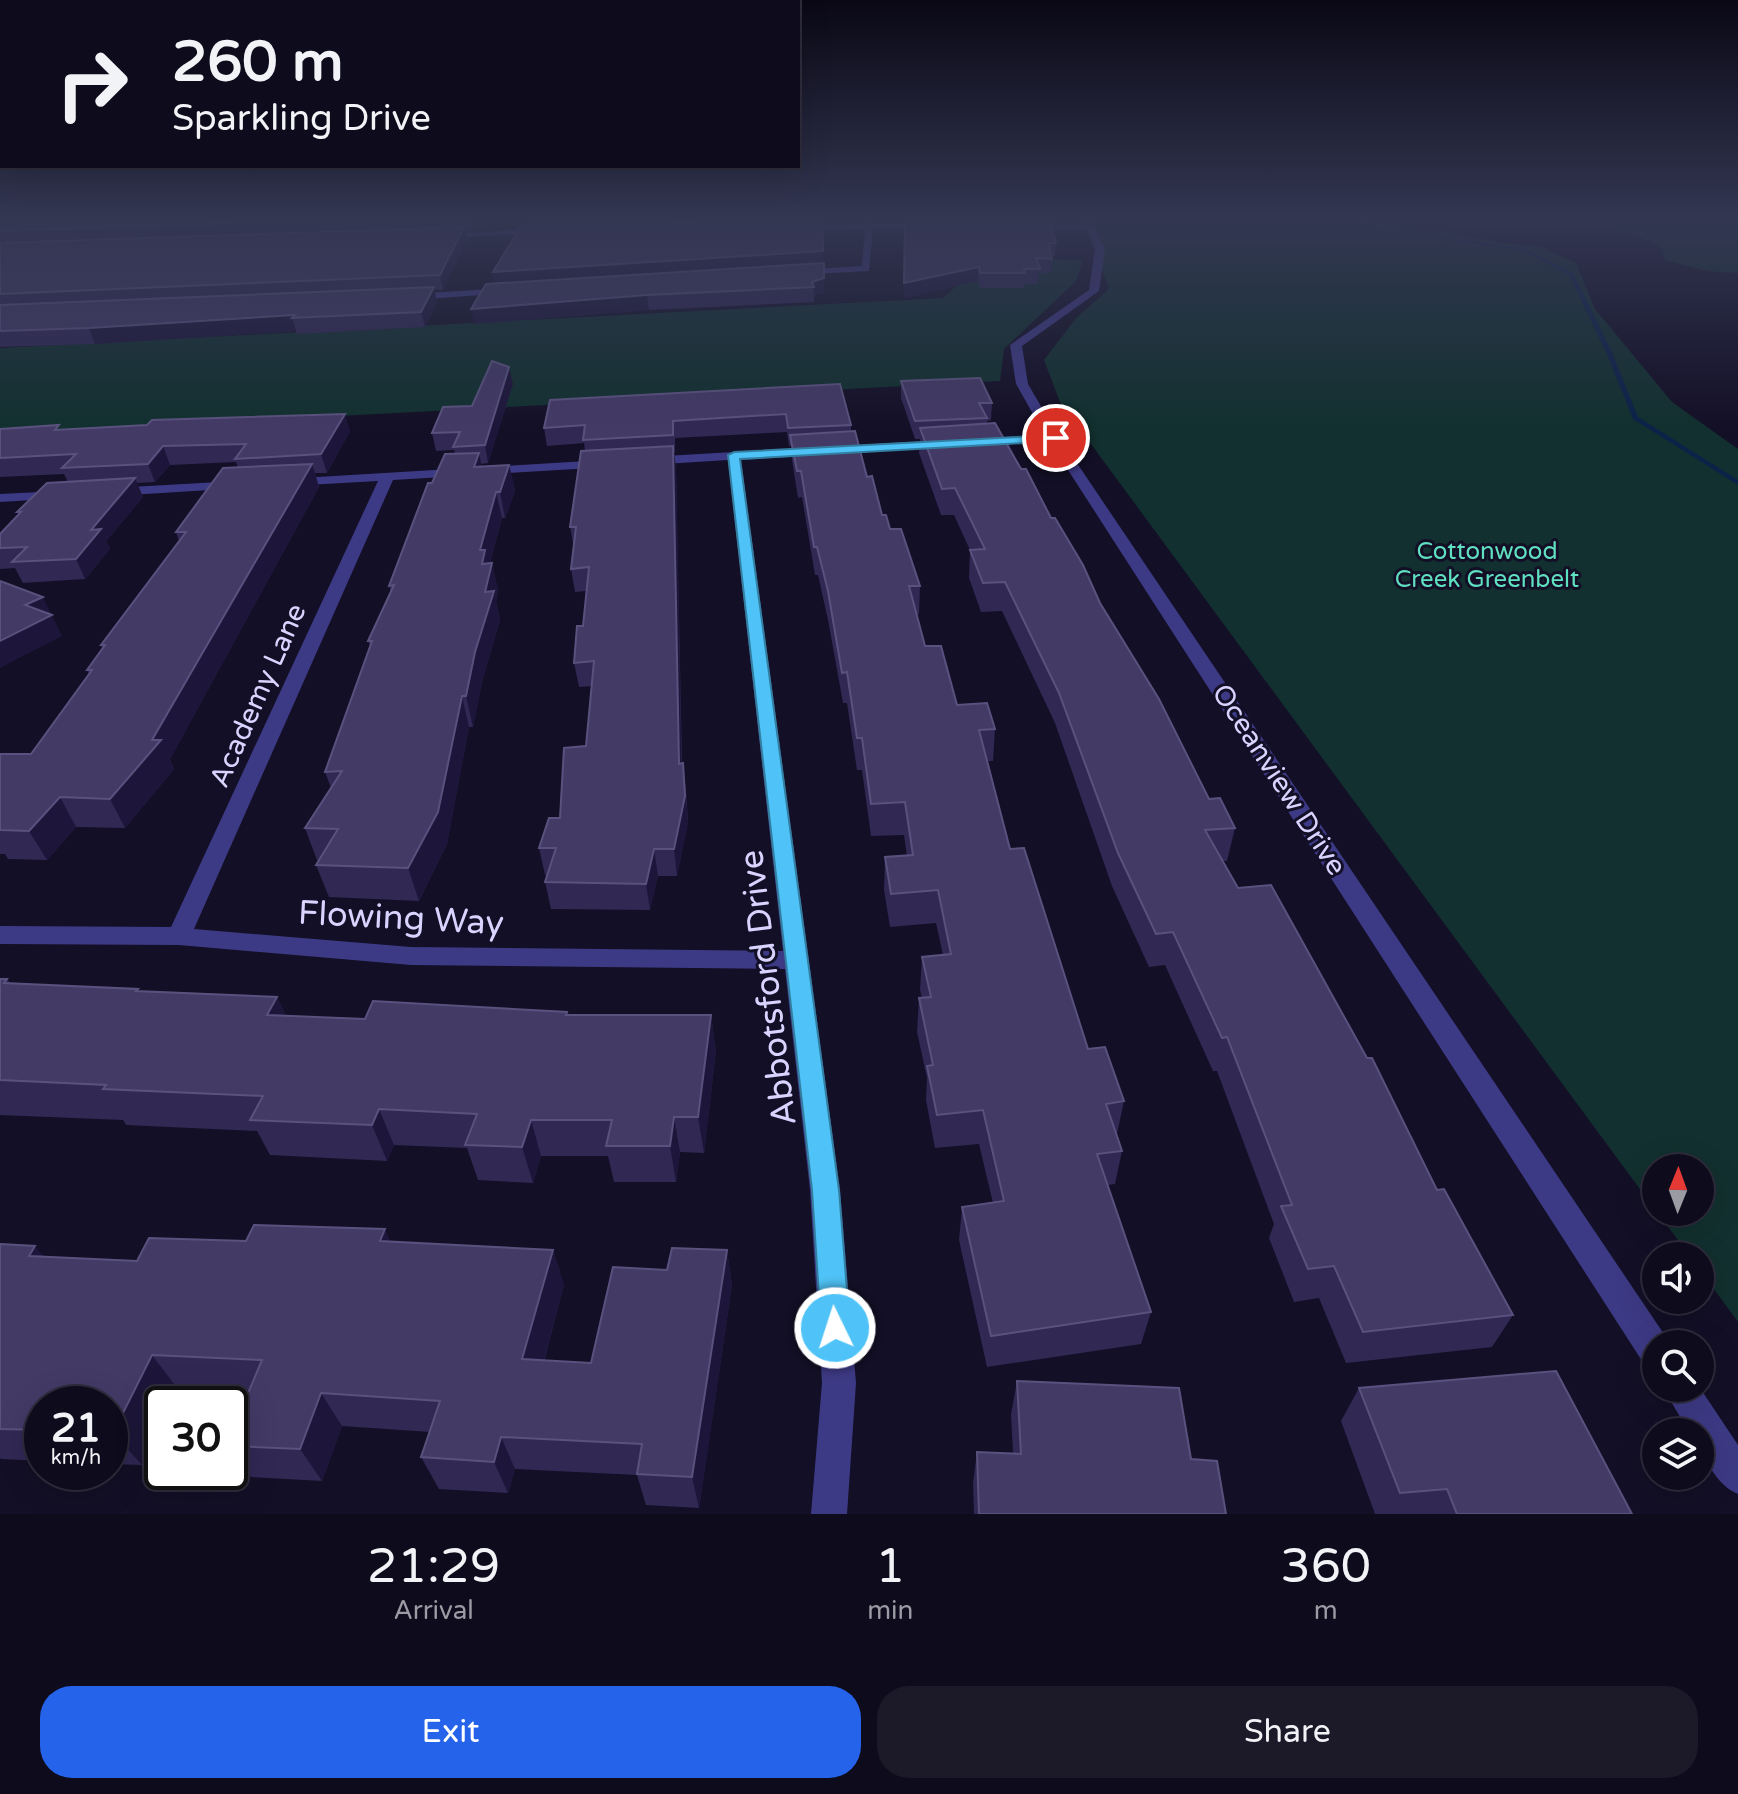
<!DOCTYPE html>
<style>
body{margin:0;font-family:"Varela Round",sans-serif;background:#1c1929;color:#f1f3f6;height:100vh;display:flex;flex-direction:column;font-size:30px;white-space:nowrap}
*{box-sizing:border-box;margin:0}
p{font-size:26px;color:#9b9ba3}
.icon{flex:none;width:44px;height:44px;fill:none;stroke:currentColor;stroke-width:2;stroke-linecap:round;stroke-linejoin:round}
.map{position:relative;height:1514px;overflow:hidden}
.details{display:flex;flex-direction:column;background:#0e0b1c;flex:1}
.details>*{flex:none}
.guide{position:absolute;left:0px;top:0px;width:800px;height:168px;box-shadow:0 8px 32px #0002,0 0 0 2px #2e2b3b;background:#0e0b1c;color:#f1f3f6;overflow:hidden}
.needle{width:52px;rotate:1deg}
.fabs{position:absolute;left:1642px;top:1154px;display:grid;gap:16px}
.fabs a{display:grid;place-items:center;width:72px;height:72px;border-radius:50%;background:#0e0b1c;box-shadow:0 8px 32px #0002,0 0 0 2px #2e2b3b;font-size:40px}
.speed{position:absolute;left:24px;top:1386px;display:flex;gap:16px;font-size:40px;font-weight:700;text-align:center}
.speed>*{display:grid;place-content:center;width:104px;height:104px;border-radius:50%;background:#0e0b1c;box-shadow:0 8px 32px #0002,0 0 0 2px #2e2b3b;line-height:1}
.speed small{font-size:20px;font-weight:400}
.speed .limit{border:4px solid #111;border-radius:12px;background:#fff;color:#111}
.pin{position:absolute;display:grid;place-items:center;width:68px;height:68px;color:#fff;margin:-34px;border:4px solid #fff;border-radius:50%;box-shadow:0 2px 8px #0007}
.me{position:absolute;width:88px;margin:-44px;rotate:356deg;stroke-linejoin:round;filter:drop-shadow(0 0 6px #0008)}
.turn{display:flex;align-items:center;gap:28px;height:168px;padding:0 40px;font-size:36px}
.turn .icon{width:104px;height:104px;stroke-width:2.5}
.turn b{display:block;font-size:56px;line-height:68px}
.eta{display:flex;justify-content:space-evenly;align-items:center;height:136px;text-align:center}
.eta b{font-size:48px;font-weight:600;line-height:56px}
.button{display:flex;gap:16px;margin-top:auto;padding:16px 40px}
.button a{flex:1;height:92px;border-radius:32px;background:#2563eb;color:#fff;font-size:32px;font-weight:600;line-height:92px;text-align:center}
.button a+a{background:#1c1929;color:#f1f3f6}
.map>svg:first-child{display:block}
.green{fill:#12302f}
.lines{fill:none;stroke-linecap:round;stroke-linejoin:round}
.stream{fill:#0c2248;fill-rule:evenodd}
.street{fill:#3d3a85;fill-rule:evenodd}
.wall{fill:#312854}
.shaded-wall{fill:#1d163a}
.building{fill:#433a66;stroke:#5a527e;stroke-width:2}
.route{fill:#4fc3f7;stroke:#337fa1;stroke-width:2}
.labels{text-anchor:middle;stroke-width:6;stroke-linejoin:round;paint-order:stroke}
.far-park-label{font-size:24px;fill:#5fe0c0;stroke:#130f26}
.street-label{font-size:28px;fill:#d9d4ff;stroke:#130f26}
.near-street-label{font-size:34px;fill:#d9d4ff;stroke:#130f26}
</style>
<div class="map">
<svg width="1738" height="1514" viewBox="0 0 1738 1514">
<rect width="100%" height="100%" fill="#130f26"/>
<g class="green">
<path d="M1083 217H1378L1497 242 1542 247 1576 263 1595 309 1672 402 1738 449V1322L1700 1270V1256H1690L1657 1212H1700V1168H1656V1211L1060 402 1044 360 1076 318 1109 289Z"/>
<path d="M1543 217H1738V273L1707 271 1665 260 1661 247 1636 235Z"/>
<path d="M986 259 1083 260 1076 281 1004 349 1000 381 0 434V348L943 298Z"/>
</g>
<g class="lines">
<path class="stream" d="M1347 217H1352L1375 224 1452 239 1522 248 1573 273 1612 352 1638 417 1738 480V485L1633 419 1606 352 1569 275 1521 250 1452 241 1374 226Z"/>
<g class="street">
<path d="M866 217H874V224L931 223 935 226 873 229 869 271 796 275 799 270 862 266 865 229 795 230 792 225 865 224Z"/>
<path d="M1082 217H1090L1105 249 1099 291 1022 346 1028 384 1056 432 1668 1340 1669 1344H1656V1368L1644 1364 1050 442 980 446 973 442 980 438 1045 435 1016 384 1010 345 1089 290 1095 249 1087 230 1023 227 1085 224Z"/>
<path d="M543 228 546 233 439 238 435 235Z"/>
<path d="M507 288 511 293 412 300 407 297 412 294Z"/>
<path d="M944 440 949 441V447L741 460 840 1190 856 1383 847 1514H811L822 1383 810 1190 785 969 411 965 179 945 0 944V926L171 927 378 481 289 486 282 482 284 479 604 460 611 464 609 467 393 480 194 929 411 947 783 951 728 460 648 465 641 461 648 457Z"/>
<path d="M237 481 244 485 242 488 113 496 106 492 113 488Z"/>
<path d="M61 491 68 495 66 498 0 502V494Z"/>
<path d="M1663 1388H1700L1738 1445V1494C1716 1485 1700 1455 1700 1432H1689Z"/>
</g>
</g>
<g class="wall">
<path d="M0 216H479L473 229H465L467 241 443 290H434L437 302 425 327 297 334 296 331 95 344 0 347Z"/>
<path d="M528 216H843L822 217 824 293 814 296V302L649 310 474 324 495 284 493 272 530 225Z"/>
<path d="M898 216H956V220L973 226 982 220 980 216H1045V220L1056 243 1055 256H1052L1051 273H1039L1038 284H1025L1024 288H980L978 281 904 298 905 218H898Z"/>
<path d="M901 381 992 403 991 420 987 421V424L1021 469 1051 518 1209 799 1235 828 1227 861H1222L1238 888 1437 1190 1513 1315 1492 1347 1346 1363 1319 1298 1294 1302 1269 1238 1274 1224 1217 1071H1213L1165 965 1149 967 1112 886 1055 723 1002 611 981 612 969 578 970 550 954 515H941L919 453 920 439H915L901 398Z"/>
<path d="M513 384 488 463 481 464 482 466 509 465 515 491 505 518H502L490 563H492L498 591 496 601 500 620 482 682 473 727H469L447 844 419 901 329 897 316 865 319 860H317L305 828 331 788 325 772 370 646 368 641 391 592 389 586 432 483 455 454 454 450 436 451 432 433 472 406Z"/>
<path d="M840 384 851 425V431L882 515 920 586 919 614 916 615 925 646 957 705 995 729 993 761H987L1010 849 1088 1049 1124 1101 1117 1134 1122 1151 1115 1184 1108 1185 1151 1312 1141 1344 987 1367 959 1240 962 1207 993 1203 979 1144 935 1148 926 1100 927 1078 917 1032 919 998H922L920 990 922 957 943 955 936 923 890 927 884 890 885 857 907 856 904 835 871 836 862 770H857L847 703H843L828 620 818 575H815L802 497 798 498 792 460 791 446H789L787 432 675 438V453H674L676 467 682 763 686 789 688 822 677 876H658L650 910 551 909 545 882 547 875H545L539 848 560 818 586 746 592 686 579 687 574 663 583 626 586 591 575 592 571 569 574 548 570 527 585 451 584 443 547 446 544 428Z"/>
<path d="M0 429 350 431 327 473H315L319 487 170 759 174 769 125 828 76 827 47 860 8 859 5 854H0V754H31L89 674 87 670 102 648 101 645 179 541 176 532 238 468 236 462 170 465 155 482 137 483 143 497 106 541 110 549 85 579 23 583 15 568 0 569V534L19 515 17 512 68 482 64 474 0 477Z"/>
<path d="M0 979H7L10 983 139 991 277 997 286 1016 365 1019 567 1012 568 1015H711L716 1051 704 1153 680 1152 676 1182H614L608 1156H541L533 1183 478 1180 467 1148 394 1145 387 1161 270 1155 257 1131 126 1125 123 1120 0 1115Z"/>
<path d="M246 1241 391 1242 553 1250 564 1285 544 1361 591 1363 667 1270 727 1250 732 1285 699 1508 646 1505 637 1475 515 1469 508 1493 439 1489 421 1457 430 1432 342 1426 322 1481 251 1477 230 1450V1436L249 1392 178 1389 171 1404H162V1423L142 1465 110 1464V1404H42V1461L1 1459 0 1458V1244L44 1257 137 1261Z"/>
<path d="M1017 1381 1191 1459 1226 1514H974L973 1483 977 1452 1013 1453 1011 1414Z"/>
<path d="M1359 1388 1632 1514H1375L1341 1421Z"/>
</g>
<g class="shaded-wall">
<path d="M471 216H479L473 229Z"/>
<path d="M464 227 467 241 443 290 440 275Z"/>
<path d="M823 251V265L496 286 493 272Z"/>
<path d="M979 267 978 281 904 298V283Z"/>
<path d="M824 278V293L814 296 812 282Z"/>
<path d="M434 287 437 302 425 327 421 312Z"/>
<path d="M647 295 649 310 474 324 471 309Z"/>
<path d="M295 315 292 318 296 331 95 344 89 328Z"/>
<path d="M509 367 513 384 488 463 485 445Z"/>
<path d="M345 414 350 431 327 473 321 454Z"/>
<path d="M163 446 170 465 155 482 148 464Z"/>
<path d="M673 446 676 467 682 789 679 764Z"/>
<path d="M479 453 484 478 474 467Z"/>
<path d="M312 464 319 487 170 759 174 769 125 828 110 799 152 740Z"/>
<path d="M509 465 515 491 505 518 500 492Z"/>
<path d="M135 478 143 497 106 541 110 549 85 579 76 559 91 530Z"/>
<path d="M496 492 502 518 489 566 492 563 498 591 496 601 500 620 482 682 473 727 466 696 485 592 480 550Z"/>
<path d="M43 597 62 636 0 668V641L25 605Z"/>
<path d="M462 696 469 727 447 844 419 901 408 868Z"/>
<path d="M683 763 688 822 677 876 674 849Z"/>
<path d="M60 797 76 827 47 860 29 831Z"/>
<path d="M654 849 658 876 650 910 646 884Z"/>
<path d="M277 997 294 1033 267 1015Z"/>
<path d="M711 1015 716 1051 704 1153 698 1117Z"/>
<path d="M379 1109 394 1145 387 1161 372 1125Z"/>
<path d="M674 1117 680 1152 676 1182 670 1146Z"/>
<path d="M531 1120 541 1156 533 1183 522 1147Z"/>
<path d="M385 1229 401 1264 380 1241Z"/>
<path d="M35 1246 64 1281 29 1256Z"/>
<path d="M553 1250 564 1285 535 1393 522 1359Z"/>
<path d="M727 1250 732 1285 699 1508 692 1477Z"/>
<path d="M152 1355 178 1389 171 1404H162V1423L142 1465 113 1433Z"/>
<path d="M321 1393 342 1426 322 1481 300 1449Z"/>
<path d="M501 1437 515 1469 508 1493 494 1462Z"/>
</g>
<g class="building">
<path d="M0 216H443L0 231Z"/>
<path d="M960 220 973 226 981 220H1050L1056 243H1048L1052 259 1036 258 1040 269H1024L1025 273H980L979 267 904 283 905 221Z"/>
<path d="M822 221 823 251 493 272 521 226Z"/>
<path d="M464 227 440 275 0 294V243Z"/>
<path d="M824 263V278L812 282 814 287 647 295 471 309 486 284Z"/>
<path d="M434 287 421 312 292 318 295 315 89 328 0 331V305Z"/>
<path d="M492 361 509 367 485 445 453 447 460 432 432 433 443 407 472 406Z"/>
<path d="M980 378 992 403H979L987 418 915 421 901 381Z"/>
<path d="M840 384 851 425 788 428 786 414 673 421V435L583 440 585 425 544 428 550 400Z"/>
<path d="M345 414 321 454 235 459 246 444 163 446 148 464 62 468 76 454 0 458V429L59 425 55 430 147 425 152 420Z"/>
<path d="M995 423 1021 469H1026L1051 518H1055L1083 565 1100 603 1159 699 1209 799 1220 798 1235 828 1205 830 1238 888 1271 885 1367 1058H1372L1437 1190 1444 1189 1513 1315 1363 1332 1334 1266 1308 1269 1281 1206 1292 1205 1227 1037 1222 1038 1173 932 1156 934 1118 853 1059 693 1005 582 983 583 970 550 985 549 955 488 942 489 920 428Z"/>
<path d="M855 431 867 477 872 476 882 515H886L890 529H901L920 586H909L925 646H941L957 705 987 703 995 729 979 730 1010 849 1024 848 1088 1049 1105 1047 1124 1101 1106 1104 1122 1151 1097 1154 1151 1312 991 1336 962 1207 1004 1201 983 1110 937 1115 927 1066 933 1065 919 998 931 997 922 957 951 954 938 890 891 894 885 857 913 855 905 802 871 804 862 738H857L847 672 842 673 828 591 817 547H814L801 471H797L790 435Z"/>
<path d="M673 446 679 764 683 763 685 796 674 849H654L646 884 545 882 556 848H539L549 818H560L564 748 586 746 594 661 574 663 577 626H583L589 567 571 569 576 527H570L581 451Z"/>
<path d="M479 453 474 467 509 465 500 492H496L480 550H485L482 564 492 563 485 592 494 591 475 652 466 696H462L438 812 408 868 316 865 338 829 305 828 342 771 325 772 372 641H368L394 585 389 586 428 483H432L445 454Z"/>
<path d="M312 464 152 740H161L110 799 60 797 29 831 0 830V754H31L92 670H87L105 645H101L186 532H176L223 468Z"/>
<path d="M135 478 91 530 101 529 76 559 12 562 27 547 0 548V534L21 512H17L47 483Z"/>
<path d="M0 581 43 597 25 605 52 615 0 641Z"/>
<path d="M0 979H7L4 983 138 989 136 991 277 997 267 1015 365 1019 373 1001 567 1012 566 1015H711L698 1117H674L670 1146H606L612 1120H531L522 1147 465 1145 477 1114 379 1109 372 1125 250 1120 263 1096 103 1089 106 1085 0 1080Z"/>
<path d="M254 1225 385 1229 380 1241 553 1250 522 1359 591 1363 613 1267 667 1270 672 1248 727 1250 692 1477 637 1474 642 1444 501 1437 494 1462 421 1457 440 1401 321 1393 300 1449 230 1446V1436L262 1360 152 1355 113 1433H110V1404H42V1430L0 1429V1244L35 1246 29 1256 137 1261 149 1238 246 1241Z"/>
<path d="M1556 1371 1632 1514H1457L1447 1489 1400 1493 1359 1388Z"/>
<path d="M1017 1381 1179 1388 1191 1459 1217 1461 1226 1514H979L977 1452 1021 1454Z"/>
</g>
<linearGradient id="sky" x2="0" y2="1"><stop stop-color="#0a0815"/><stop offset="0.51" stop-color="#333752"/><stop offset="1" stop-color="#333752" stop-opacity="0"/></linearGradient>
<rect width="1738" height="428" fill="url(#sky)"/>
<path class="route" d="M1056 435 1062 438 1060 441 740 459 839 1190 850 1328 846 1338 835 1342 825 1338 821 1328 812 1190 728 455 734 452Z"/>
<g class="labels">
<g class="far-park-label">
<text x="1487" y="559">Cottonwood<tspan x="1487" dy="28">Creek Greenbelt</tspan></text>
</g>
<g class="street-label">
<text transform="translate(257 695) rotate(-66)" y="10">Academy Lane</text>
<text transform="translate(1280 779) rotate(57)" y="10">Oceanview Drive</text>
</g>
<g class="near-street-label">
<text transform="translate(401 917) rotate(3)" y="12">Flowing Way</text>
<text transform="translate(767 988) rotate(-97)" y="12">Abbotsford Drive</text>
</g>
</g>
</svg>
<div class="fabs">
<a><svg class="needle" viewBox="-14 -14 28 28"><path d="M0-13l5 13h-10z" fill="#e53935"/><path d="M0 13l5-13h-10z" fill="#9b9ba3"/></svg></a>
<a><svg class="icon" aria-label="sound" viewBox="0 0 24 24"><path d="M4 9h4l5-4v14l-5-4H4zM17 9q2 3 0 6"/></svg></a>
<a><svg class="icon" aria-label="search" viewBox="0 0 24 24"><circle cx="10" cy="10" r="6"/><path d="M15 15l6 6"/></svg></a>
<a><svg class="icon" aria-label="layers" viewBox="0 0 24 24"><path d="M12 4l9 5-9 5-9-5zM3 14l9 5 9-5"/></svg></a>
</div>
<div class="speed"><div>21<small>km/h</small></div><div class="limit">30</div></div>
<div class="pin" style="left:1056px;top:438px;background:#d93025"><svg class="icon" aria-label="arrive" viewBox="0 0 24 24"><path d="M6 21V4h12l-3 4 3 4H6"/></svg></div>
<svg class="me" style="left:835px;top:1328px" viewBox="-20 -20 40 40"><circle r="17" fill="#4fc3f7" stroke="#fff" stroke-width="3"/><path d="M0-11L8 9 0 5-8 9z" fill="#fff"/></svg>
<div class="guide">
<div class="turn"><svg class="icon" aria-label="right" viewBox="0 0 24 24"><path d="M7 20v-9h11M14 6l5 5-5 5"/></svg><div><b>260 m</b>Sparkling Drive</div></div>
</div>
</div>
<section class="details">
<div class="eta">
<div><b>21:29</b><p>Arrival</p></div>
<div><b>1</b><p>min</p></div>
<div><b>360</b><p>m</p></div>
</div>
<div class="button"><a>Exit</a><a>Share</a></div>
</section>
